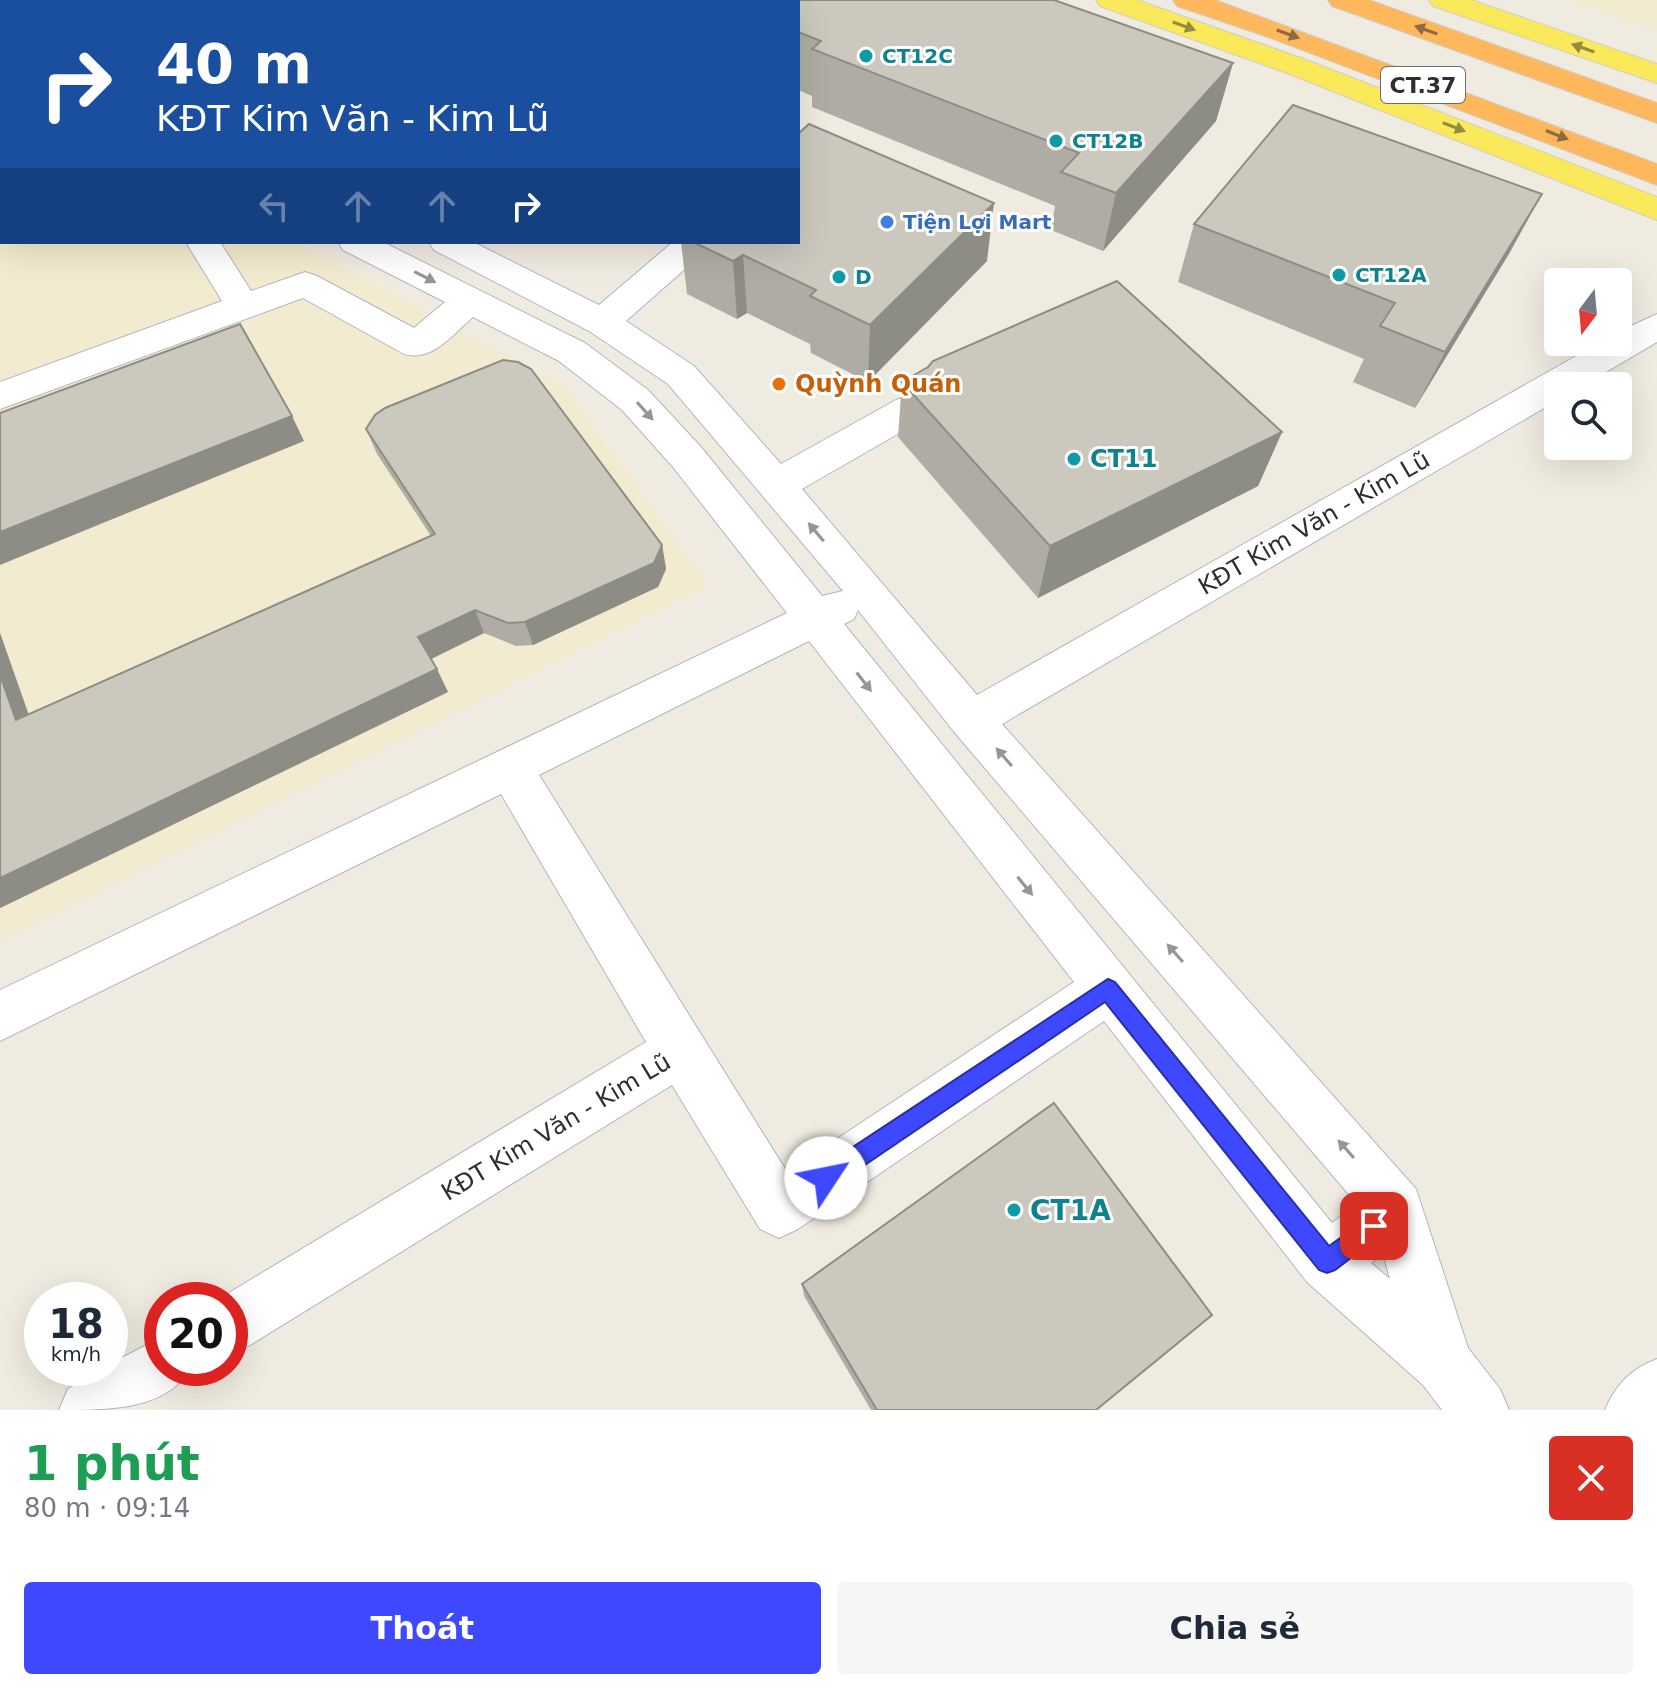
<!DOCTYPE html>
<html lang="vi">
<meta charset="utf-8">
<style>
body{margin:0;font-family:"DejaVu Sans",sans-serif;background:#f6f6f7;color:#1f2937;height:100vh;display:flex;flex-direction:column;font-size:30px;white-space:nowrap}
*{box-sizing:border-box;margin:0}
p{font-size:26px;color:#747a83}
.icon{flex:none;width:44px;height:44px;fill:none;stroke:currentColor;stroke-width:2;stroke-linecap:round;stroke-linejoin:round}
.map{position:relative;height:1410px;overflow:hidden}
.panel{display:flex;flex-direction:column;background:#fff;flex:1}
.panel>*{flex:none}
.hud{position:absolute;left:0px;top:0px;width:800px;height:244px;box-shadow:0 8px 32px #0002;background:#1a4fa0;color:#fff;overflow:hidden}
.needle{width:52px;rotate:196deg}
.controls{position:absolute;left:1544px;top:268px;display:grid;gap:16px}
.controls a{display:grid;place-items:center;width:88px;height:88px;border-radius:8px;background:#fff;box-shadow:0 8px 32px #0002;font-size:40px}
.speed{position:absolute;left:24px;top:1282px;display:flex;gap:16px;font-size:40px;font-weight:700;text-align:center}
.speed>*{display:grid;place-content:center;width:104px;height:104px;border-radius:50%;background:#fff;box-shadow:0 8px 32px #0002;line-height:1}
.speed small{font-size:20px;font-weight:400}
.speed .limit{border:12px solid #d22;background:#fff;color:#111}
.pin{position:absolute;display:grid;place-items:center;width:68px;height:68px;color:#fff;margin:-34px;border-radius:16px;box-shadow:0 4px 12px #0006}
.me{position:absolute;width:88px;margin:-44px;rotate:56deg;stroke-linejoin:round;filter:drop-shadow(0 0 6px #0008)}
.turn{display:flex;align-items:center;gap:28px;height:168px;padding:0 24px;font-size:36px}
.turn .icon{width:104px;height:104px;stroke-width:2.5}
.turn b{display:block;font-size:56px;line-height:68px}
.lanes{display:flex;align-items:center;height:76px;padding:0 24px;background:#0003;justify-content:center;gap:40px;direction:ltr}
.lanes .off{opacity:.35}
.round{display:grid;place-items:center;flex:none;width:84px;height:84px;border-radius:8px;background:#f6f6f7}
.headline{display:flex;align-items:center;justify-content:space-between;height:136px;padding:0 24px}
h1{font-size:48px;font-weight:600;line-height:60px;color:#1e9e55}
.action{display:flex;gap:16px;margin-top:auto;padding:16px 24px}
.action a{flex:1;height:92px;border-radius:8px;background:#3e49ff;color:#fff;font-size:32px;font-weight:600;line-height:92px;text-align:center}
.action a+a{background:#f6f6f7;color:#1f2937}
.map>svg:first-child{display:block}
.education{fill:#f2ebcf}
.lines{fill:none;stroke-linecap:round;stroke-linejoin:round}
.minor-casing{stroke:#b4b4c2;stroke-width:2}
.major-casing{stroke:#cdcdcd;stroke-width:2}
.highway-casing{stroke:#cdcdcd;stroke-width:2}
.minor{fill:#fff;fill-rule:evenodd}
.major{fill:#fae95a;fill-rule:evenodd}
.highway{fill:#ffb75c;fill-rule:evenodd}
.wall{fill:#afada3}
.shaded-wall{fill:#8e8d85}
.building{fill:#cbc9be;stroke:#8e8d85;stroke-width:2}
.oneway{fill:#948c44}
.oneway2{fill:#8c6c43}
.oneway3{fill:#969696}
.route{fill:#3e49ff;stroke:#282fa6;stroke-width:2}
.culture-dot{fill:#0f9aa8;stroke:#fff;stroke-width:3}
.shop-dot{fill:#3f7fe0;stroke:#fff;stroke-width:3}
.food-dot{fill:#e8710a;stroke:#fff;stroke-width:3}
.labels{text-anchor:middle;stroke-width:6;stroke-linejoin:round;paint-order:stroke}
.far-culture-label{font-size:20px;font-weight:bold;fill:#0d838f;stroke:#fff;text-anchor:start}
.far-shop-label{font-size:20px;font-weight:bold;fill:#366cbe;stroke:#fff;text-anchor:start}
.shield{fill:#fff;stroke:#6d6d6d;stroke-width:2}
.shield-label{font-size:22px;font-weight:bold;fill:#2e2e2e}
.food-label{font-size:24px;font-weight:bold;fill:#c56008;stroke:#fff;text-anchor:start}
.culture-label{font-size:24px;font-weight:bold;fill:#0d838f;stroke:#fff;text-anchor:start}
.street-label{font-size:24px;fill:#2e2e2e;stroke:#fff}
.near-culture-label{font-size:28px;font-weight:bold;fill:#0d838f;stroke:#fff;text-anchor:start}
</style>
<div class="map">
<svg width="1657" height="1410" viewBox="0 0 1657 1410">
<rect width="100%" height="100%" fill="#f0ebe0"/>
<g class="education">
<path d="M1568 0H1657V31Z"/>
<path d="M0 172 2 242H297L563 386 709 585 0 942Z"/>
</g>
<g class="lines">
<g class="minor-casing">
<g id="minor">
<path d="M2 147V167L0 168V148Z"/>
<path d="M2 200V222L0 223V201Z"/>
<path d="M186 242H220L251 291 305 272 317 276 414 328 445 302 343 250 338 242H383L585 343 648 390 701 447 822 596 843 591 668 384 589 331 434 250 429 242H473L599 305 673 242H706L708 245 703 253 626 321 694 366 781 464 896 400 909 396 922 400 928 410 922 420 802 489 977 695 1601 342H1618V332L1657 314V342L1582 386H1558V400L1002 724 1416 1189 1468 1348 1500 1389 1509 1410H1442L1423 1385 1307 1282 1104 1021 798 1229 779 1238 760 1229 672 1085 250 1345 230 1354V1300H217L646 1042 501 794 0 1041V990L787 613 673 467 622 410 559 361 473 317C453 334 433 362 404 354L303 298 0 409V382L222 301ZM858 610 955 733 1357 1204 1332 1223 844 624 854 619ZM809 641 1074 982 787 1172 539 775ZM1383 1254 1390 1279 1371 1263Z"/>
<path d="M162 1337V1368H190C168 1410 108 1410 59 1410L68 1389 103 1368H110V1364Z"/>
<path d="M1657 1359V1410H1605C1616 1384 1631 1369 1657 1359Z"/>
</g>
</g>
<g class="major-casing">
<g id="major">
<path d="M1096 0H1137L1309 61 1657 197V220L1287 73 1100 6Z"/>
<path d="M1429 0H1471L1657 64V83L1433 6Z"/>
</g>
</g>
<g class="highway-casing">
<g id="highway">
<path d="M1173 0H1215L1657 164V185L1268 37 1177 6Z"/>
<path d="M1328 0H1369L1657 103V123L1332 6Z"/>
</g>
</g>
<use href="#minor" class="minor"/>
<use href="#major" class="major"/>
<use href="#highway" class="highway"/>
</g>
<g class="wall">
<path d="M1054 0 1233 63 1216 121 1103 251 1051 230 1055 206 812 107V96L798 90V2Z"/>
<path d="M1194 224 1510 252 1415 408 1353 382 1364 359 1178 282Z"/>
<path d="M681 242H798L987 261 868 382 811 353 810 344 747 313 737 319 687 294Z"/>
<path d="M902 382 1282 432 1258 486 1038 598 898 437Z"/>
<path d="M366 429 662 545 666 569 658 587 533 645 516 646 484 633 431 659 448 692 0 908V633L29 715 431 536 377 454Z"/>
<path d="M802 1284 1096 1410H871L804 1296Z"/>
</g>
<g class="shaded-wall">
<path d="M19 0H51L52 2H17Z"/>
<path d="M2 18V62L0 65V21Z"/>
<path d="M1233 63 1216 121 1103 251 1116 193Z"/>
<path d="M1542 194 1510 252 1415 408 1445 352Z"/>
<path d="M994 203 987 261 868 382 870 325Z"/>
<path d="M743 255 747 313 737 319 733 261Z"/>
<path d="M292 416 304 441 0 565V532Z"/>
<path d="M1282 432 1258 486 1038 598 1050 546Z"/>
<path d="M662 545 666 569 658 587 533 645 525 622Z"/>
<path d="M475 610 484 633 429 660 418 637Z"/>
<path d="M0 633 38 742 16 720 0 675Z"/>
<path d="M437 669 448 692 0 908V878Z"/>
</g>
<g class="building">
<path d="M0 0H19L17 2H2V18L0 21Z"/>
<path d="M267 0H507L512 2H263Z"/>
<path d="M656 0H1054L1233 63 1116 193 1061 172 1079 153 812 49 821 41 798 32V2H653Z"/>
<path d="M1293 105 1542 194 1445 352 1380 326 1395 303 1194 224Z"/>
<path d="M809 124 994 203 870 325 810 296 816 290 743 255 733 261 693 242H798V134Z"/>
<path d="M1117 281 1282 432 1050 546 902 382 928 367 933 361Z"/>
<path d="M240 324 292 416 0 532V413Z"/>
<path d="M503 360 518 362 531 369 662 545 654 563 525 622 508 623 475 610 418 637 437 669 0 878V675L16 720 435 534 366 429 375 415 385 408Z"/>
<path d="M1054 1103 1212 1315 1096 1410H877L802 1284Z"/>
</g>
<defs><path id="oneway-solid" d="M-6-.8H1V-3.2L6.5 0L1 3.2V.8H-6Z" transform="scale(2)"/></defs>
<g class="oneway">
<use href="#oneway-solid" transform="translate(1184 26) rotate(20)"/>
<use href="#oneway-solid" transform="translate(1583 48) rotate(-161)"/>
<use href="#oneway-solid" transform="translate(1454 127) rotate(21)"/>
</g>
<g class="oneway2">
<use href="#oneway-solid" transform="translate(1426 30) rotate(-160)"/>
<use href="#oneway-solid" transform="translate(1288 34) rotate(20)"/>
<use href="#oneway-solid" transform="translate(1557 135) rotate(22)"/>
</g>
<g class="oneway3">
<use href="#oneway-solid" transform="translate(425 277) rotate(27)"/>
<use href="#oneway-solid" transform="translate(645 411) rotate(48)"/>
<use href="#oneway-solid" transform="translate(816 532) rotate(-130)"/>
<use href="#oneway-solid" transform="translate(864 682) rotate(52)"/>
<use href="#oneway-solid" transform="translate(1004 757) rotate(-131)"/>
<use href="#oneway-solid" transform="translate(1025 886) rotate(51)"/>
<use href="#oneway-solid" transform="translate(1175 953) rotate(-131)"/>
<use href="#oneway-solid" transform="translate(1346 1149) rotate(-131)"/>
</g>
<path class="route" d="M1108 979 1115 982 1329 1246 1374 1214 1382 1218 1385 1226 1382 1234 1335 1270 1327 1273 1319 1270 1105 1002 834 1186 826 1190 818 1186 815 1178 818 1170Z"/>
<g class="culture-dot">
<circle cx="866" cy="56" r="8"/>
<circle cx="1056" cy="141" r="8"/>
<circle cx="1339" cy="275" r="8"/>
<circle cx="839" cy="277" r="8"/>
<circle cx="1074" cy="459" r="8"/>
<circle cx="1014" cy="1210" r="8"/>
</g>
<circle class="shop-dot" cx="887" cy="222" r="8"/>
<circle class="food-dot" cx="779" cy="384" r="8"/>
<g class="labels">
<g class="far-culture-label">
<text x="882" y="63">CT12C</text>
<text x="1072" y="148">CT12B</text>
<text x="1355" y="282">CT12A</text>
<text x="855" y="284">D</text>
</g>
<g class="far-shop-label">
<text x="903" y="229">Tiện Lợi Mart</text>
</g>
<rect class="shield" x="1381" y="67" width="84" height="36" rx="6"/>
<g class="shield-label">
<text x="1423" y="93">CT.37</text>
</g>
<g class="food-label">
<text x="795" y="392">Quỳnh Quán</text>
</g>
<g class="culture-label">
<text x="1090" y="467">CT11</text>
</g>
<g class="street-label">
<text transform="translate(1314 523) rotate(-30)" y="8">KĐT Kim Văn - Kim Lũ</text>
<text transform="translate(556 1127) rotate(-31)" y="8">KĐT Kim Văn - Kim Lũ</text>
</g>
<g class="near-culture-label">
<text x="1030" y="1220">CT1A</text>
</g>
</g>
</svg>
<div class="controls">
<a><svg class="needle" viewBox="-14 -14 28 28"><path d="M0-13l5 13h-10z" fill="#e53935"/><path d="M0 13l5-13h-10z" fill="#747a83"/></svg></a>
<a><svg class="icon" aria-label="search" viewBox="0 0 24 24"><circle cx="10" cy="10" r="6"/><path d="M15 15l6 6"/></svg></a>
</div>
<div class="speed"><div>18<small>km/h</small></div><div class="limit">20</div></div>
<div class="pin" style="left:1374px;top:1226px;background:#d93025"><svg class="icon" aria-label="arrive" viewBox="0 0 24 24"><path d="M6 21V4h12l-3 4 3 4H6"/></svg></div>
<svg class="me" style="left:826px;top:1178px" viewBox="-20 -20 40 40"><circle r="19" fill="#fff"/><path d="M0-13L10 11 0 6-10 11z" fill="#3e49ff"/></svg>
<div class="hud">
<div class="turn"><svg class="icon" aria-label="right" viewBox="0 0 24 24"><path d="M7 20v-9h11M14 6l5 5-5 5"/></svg><div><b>40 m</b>KĐT Kim Văn - Kim Lũ</div></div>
<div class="lanes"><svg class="icon off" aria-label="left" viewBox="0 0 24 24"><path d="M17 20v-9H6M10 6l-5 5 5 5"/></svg><svg class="icon off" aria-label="ahead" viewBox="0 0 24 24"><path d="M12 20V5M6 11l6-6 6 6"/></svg><svg class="icon off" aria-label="ahead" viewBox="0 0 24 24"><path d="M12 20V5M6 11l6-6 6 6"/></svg><svg class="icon" aria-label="right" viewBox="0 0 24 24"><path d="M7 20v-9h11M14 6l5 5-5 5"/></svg></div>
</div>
</div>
<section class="panel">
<div class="headline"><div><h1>1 phút</h1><p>80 m · 09:14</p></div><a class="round" style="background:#d93025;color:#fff"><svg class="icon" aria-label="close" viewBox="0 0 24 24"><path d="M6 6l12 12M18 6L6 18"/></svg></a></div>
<div class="action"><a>Thoát</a><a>Chia sẻ</a></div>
</section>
